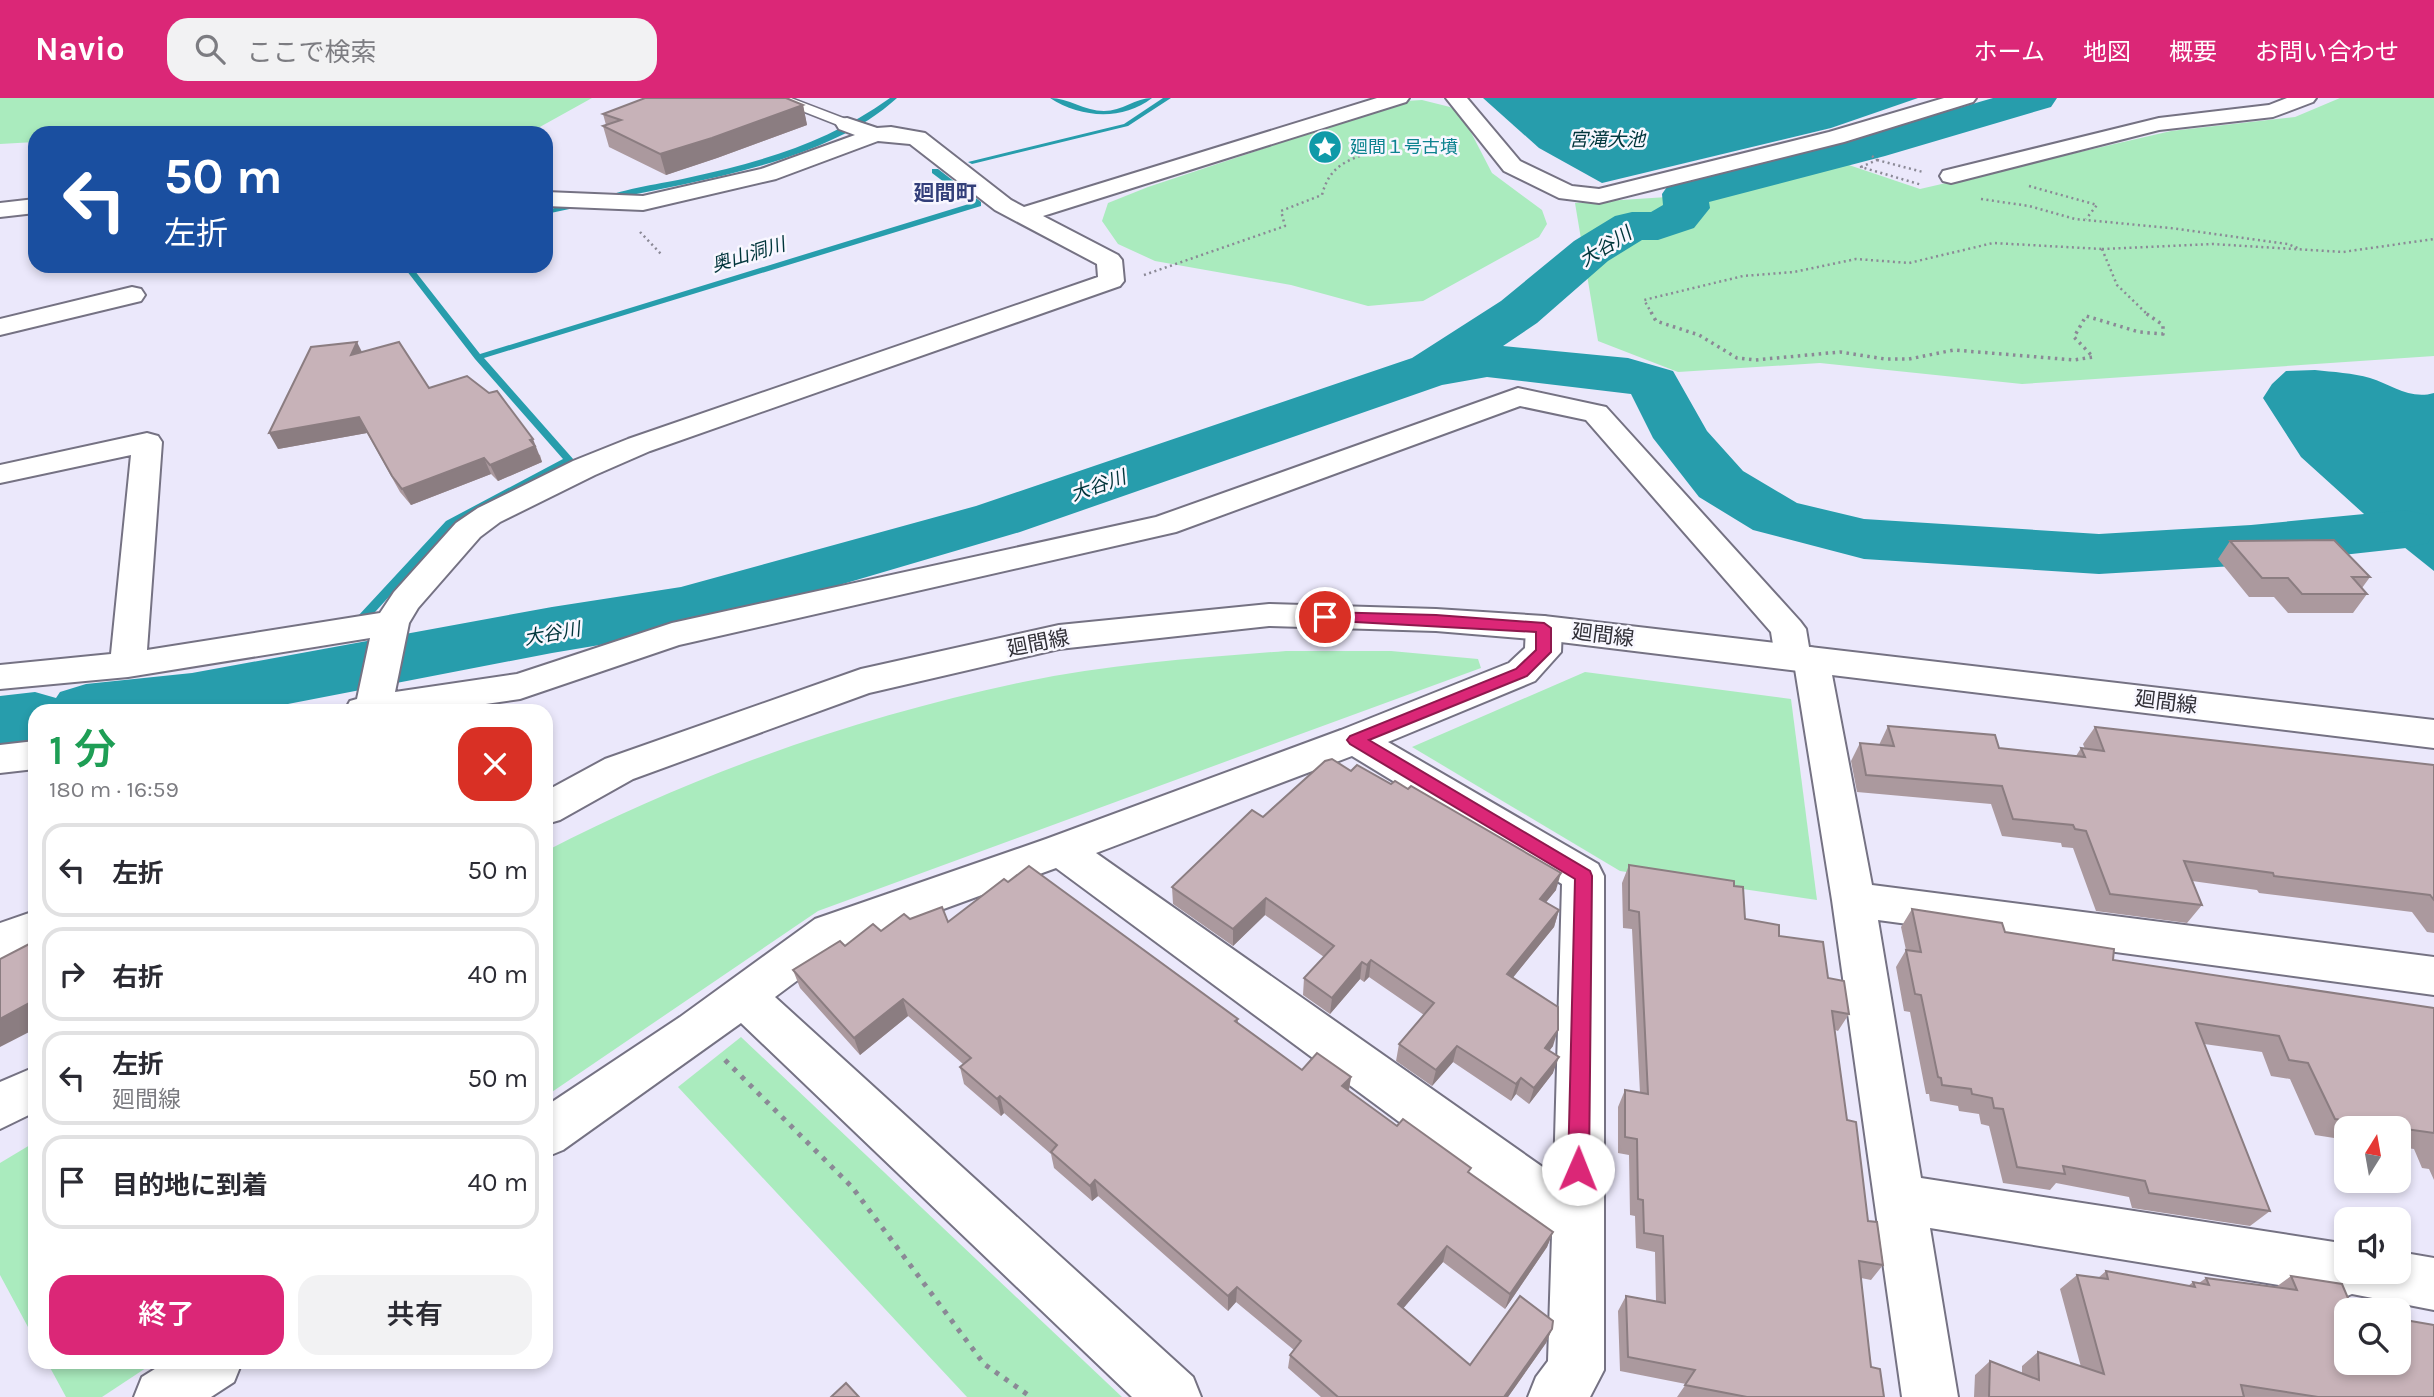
<!DOCTYPE html>
<html lang="ja">
<meta charset="utf-8">
<style>
body{margin:0;font-family:Karla,"Noto Sans JP",sans-serif;background:#f2f2f3;color:#2b2b33;height:100vh;display:flex;flex-direction:column;font-size:26px;white-space:nowrap}
*{box-sizing:border-box;margin:0}
p{font-size:23px;color:#7c7c81}
.icon{flex:none;width:38px;height:38px;fill:none;stroke:currentColor;stroke-width:2;stroke-linecap:round;stroke-linejoin:round}
.map{position:relative;flex:1;overflow:hidden}
.panel{position:absolute;left:28px;top:606px;width:525px;height:665px;display:flex;flex-direction:column;background:#fff;border-radius:21px;box-shadow:0 4px 10px #0003}
.panel>*{flex:none}
.banner{position:absolute;left:28px;top:28px;width:525px;height:147px;border-radius:21px;box-shadow:0 4px 10px #0003;background:#1a4fa0;color:#fff;overflow:hidden}
.needle{width:46px;rotate:11deg}
.controls{position:absolute;left:2334px;top:1018px;display:grid;gap:14px}
.controls a{display:grid;place-items:center;width:77px;height:77px;border-radius:14px;background:#fff;box-shadow:0 4px 10px #0003;font-size:35px}
.pin{position:absolute;display:grid;place-items:center;width:60px;height:60px;color:#fff;margin:-30px;border:4px solid #fff;border-radius:50%;box-shadow:0 2px 7px #0007}
.me{position:absolute;width:77px;margin:-38px;rotate:1deg;stroke-linejoin:round;filter:drop-shadow(0 0 5px #0008)}
.turn{display:flex;align-items:center;gap:24px;height:147px;padding:0 21px;font-size:32px}
.turn .icon{width:91px;height:91px;stroke-width:2.5}
.turn b{display:block;font-size:49px;line-height:60px}
.round{display:grid;place-items:center;flex:none;width:74px;height:74px;border-radius:21px;background:#f2f2f3}
.headline{display:flex;align-items:center;justify-content:space-between;height:119px;padding:0 21px}
h1{font-size:42px;font-weight:600;line-height:52px;color:#1e9e55}
.primary-button{display:flex;gap:14px;margin-top:auto;padding:14px 21px}
.primary-button a{flex:1;height:80px;border-radius:21px;background:#db2777;color:#fff;font-size:28px;font-weight:600;line-height:80px;text-align:center}
.primary-button a+a{background:#f2f2f3;color:#2b2b33}
ul{padding:0;list-style:none}
li{display:flex;align-items:center;gap:21px;height:94px;margin:0 14px 10px;padding:0 7px;border:4px solid #e1e1e2;border-radius:21px}
li div{flex:1}
li b{display:block;font-size:26px}
li em{font-style:normal}
header{display:flex;align-items:center;gap:42px;box-sizing:border-box;height:98px;padding:0 35px;background:#db2777;color:#fff}
header strong{font-size:33px}
nav{display:flex;gap:38px;margin-inline-start:auto;font-size:24px}
.search{width:490px;height:63px;background:#f2f2f3;display:flex;align-items:center;gap:18px;box-sizing:border-box;padding:0 24px;border-radius:21px;color:#7c7c81;font-size:26px}
.map>svg:first-child{display:block}
.green{fill:#aaebbe}
.water{fill:#279dac}
.lines{fill:none;stroke-linecap:round;stroke-linejoin:round}
.stream{fill:#279dac;fill-rule:evenodd}
.river{fill:#279dac;fill-rule:evenodd}
.lane-casing{stroke:#757283;stroke-width:3}
.street-casing{stroke:#757283;stroke-width:4}
.secondary-casing{stroke:#757283;stroke-width:4}
.path-far2{stroke:#8b8996;stroke-width:2.5;stroke-dasharray:2 3.5;stroke-linecap:butt}
.path-far1{stroke:#8b8996;stroke-width:3.5;stroke-dasharray:2.5 4.5;stroke-linecap:butt}
.path{stroke:#8b8996;stroke-width:5;stroke-dasharray:4.5 7;stroke-linecap:butt}
.lane{fill:#fff;fill-rule:evenodd}
.street{fill:#fff;fill-rule:evenodd}
.secondary{fill:#fff;fill-rule:evenodd}
.wall{fill:#ab999e}
.shaded-wall{fill:#8b7d81}
.building{fill:#c7b2b8;stroke:#8b7d81;stroke-width:2}
.route{fill:#db2777;stroke:#8e194d;stroke-width:2}
.labels{text-anchor:middle;stroke-width:5;stroke-linejoin:round;paint-order:stroke}
.far-culture-label{font-size:18px;fill:#0d838f;stroke:#f8f7ff;text-anchor:start}
.far-water-label{font-size:19px;font-style:italic;fill:#00353b;stroke:#f8f7ff}
.far-quarter-label{font-size:21px;font-weight:bold;fill:#333f7a;stroke:#f8f7ff}
.street-label{font-size:21px;fill:#313037;stroke:#f8f7ff}
</style>
<header>
<strong>Navio</strong>
<div class="search"><svg class="icon" aria-label="search" viewBox="0 0 24 24"><circle cx="10" cy="10" r="6"/><path d="M15 15l6 6"/></svg>ここで検索</div>
<nav><a>ホーム</a><a>地図</a><a>概要</a><a>お問い合わせ</a></nav>
</header>
<div class="map">
<svg width="2434" height="1299" viewBox="0 0 2434 1299">
<rect width="100%" height="100%" fill="#ebe8fb"/>
<g class="green">
<path d="M0 0H592L529 35H35V44L0 46Z"/>
<path d="M2340 0H2434V258L2022 286 1820 265 1678 274 1598 243 1575 105 1698 97 1837 63 1920 91 2171 33 2295 19Z"/>
<path d="M1422 2 1450 9 1462 17 1492 75 1542 112 1547 126 1539 139 1423 203 1368 208 1291 187 1155 163 1118 146 1102 123 1108 105 1148 89 1406 3Z"/>
<path d="M1286 553H1391L1478 561 1481 570 818 813 546 998V753C697 675 857 619 1023 584 1109 566 1198 560 1286 553Z"/>
<path d="M1585 574 1791 601 1817 802 1620 773 1412 649Z"/>
<path d="M741 939 1122 1299H967L678 989Z"/>
<path d="M35 1044V1242L0 1177V1065Z"/>
<path d="M47 1264H155L102 1299H66Z"/>
</g>
<g class="water">
<path d="M1483 0H1918L1831 30 1602 85 1539 50Z"/>
<path d="M2315 272C2333 274 2353 275 2370 280 2392 287 2410 302 2434 295V473L2374 425 2301 359 2263 300 2272 286 2286 273Z"/>
</g>
<g class="lines">
<g class="stream">
<path d="M890 0H897C826 65 699 82 607 102L603 100C621 91 665 85 687 80 761 64 827 45 890 0Z"/>
<path d="M1050 0C1068 0 1085 13 1104 13 1122 13 1136 0 1152 0 1122 23 1081 20 1050 0Z"/>
<path d="M1163 0H1171L1128 28 972 66 968 64 1124 26Z"/>
<path d="M932 71H938L981 104V108L484 260 574 362 454 427 366 524H358L356 521 358 518 446 423 563 361 475 261 403 168H411L480 256 972 105 932 75Z"/>
<path d="M585 103 589 105 588 107 546 116V112Z"/>
<path d="M332 550 338 554 336 557 314 582H306L304 579 306 576 328 551Z"/>
</g>
<path class="river" d="M1993 0H2057L2051 9 1885 58 1709 104 1710 110 1694 130 1658 142H1642L1608 163 1537 225 1503 248 1628 260 1673 273 1707 333 1743 373 1797 405 1864 421 2099 436 2251 427 2406 412 2428 417C2434 428 2434 434 2428 445L2406 450 2251 467 2099 476 1864 461 1753 432 1699 399 1653 340 1631 296 1487 279 1442 287 1020 434 683 533 552 555 257 612H35V646L0 650V598L35 594 56 600 60 594 86 586 192 575 552 509 681 489 976 408 1412 260 1501 203 1574 143 1615 118 1632 114H1651L1663 107 1662 96 1669 86 1855 40Z"/>
<g class="lane-casing">
<path id="lane" d="M791 0 851 23 853 26 851 29H843L787 7V1Z"/>
</g>
<g class="street-casing">
<g id="street">
<path d="M1377 0H1409L1406 4 1043 118 1118 157 1122 162 1124 183 1120 188 650 353 595 377 500 424 480 439 418 510 409 525 395 594 517 576 672 525 1156 419 1518 290 1606 309 1800 523 1806 531 1809 549 1824 552 1829 561 1872 787 2434 859V897L1878 822 1921 1080 2347 1146V1174H2399V1154L2434 1160V1212L2352 1196 2347 1198 1930 1130 1958 1299H1902L1832 802 1795 571 1780 568 1775 559 1771 534 1586 322 1520 308 1176 434 679 547 520 601 444 612H345L350 603 357 601 370 540 128 579 0 591V567L111 556 131 357 0 385V367L147 335 158 338 162 344 147 552 380 515 394 494 456 425 478 410 573 363 628 341 1098 179 1097 166 995 112 910 46 878 43 776 81 643 112 546 108V94L643 98 761 71 855 37 839 31 836 26 839 21 847 20 877 30 891 29 925 35 1011 102 1024 109Z"/>
<path d="M1446 0H1467L1520 63 1572 88 1599 91 1829 34 1944 0H1976L1973 4 1844 44 1599 105 1559 100 1504 73Z"/>
<path d="M2287 0H2316L2313 4 2273 19 2159 32 1951 85 1943 83 1940 78 1943 73 2159 20 2269 7Z"/>
<path d="M35 101V115L0 119V105Z"/>
<path d="M132 189 141 191 145 197 141 203 0 237V221Z"/>
<path d="M1544 518 1556 522 1562 530 1561 554 1535 583 1388 644 1598 766 1604 778V1272L1590 1299H1528L1536 1279 1548 1263 1552 1137 1056 770 845 847 775 899 1193 1279 1201 1299H1132L741 925 563 1052 546 1059V1008L680 919 815 821 1046 741 1341 632 1509 565 1525 550 1526 530 1532 522ZM1352 658 1562 786 1554 1077 1096 755Z"/>
<path d="M35 643V671L0 675V647Z"/>
<path d="M35 813V849L0 861V825Z"/>
<path d="M166 1264H242L234 1284 211 1299H134L142 1279Z"/>
</g>
</g>
<g class="secondary-casing">
<g id="secondary">
<path d="M1269 506 1436 511 1544 518 2434 622V650L1544 542 1436 533 1269 528 1059 551 869 595 633 681 560 722 546 726V693L605 661 861 571 1059 527Z"/>
<path d="M35 969V1014L0 1031V984Z"/>
</g>
</g>
<g class="path-far2">
<path d="M1872 58 1877 62 1861 69 1922 87"/>
<path d="M1877 62 1923 74"/>
<path d="M2029 88 2097 107 2086 121"/>
<path d="M1981 101 2029 108 2075 121 2170 130 2288 146 2300 151"/>
<path d="M640 134 661 156"/>
<path d="M2102 151 2117 187 2147 216"/>
<path d="M2102 151 2212 146 2343 154 2434 141"/>
<path d="M1144 177 1285 128 1281 113 1322 97C1329 69 1346 62 1372 54L1359 41"/>
<path d="M1652 216 1644 202 1743 178 1794 174 1856 161 1909 165 1993 145 2102 151"/>
</g>
<path class="path-far1" d="M1651 214 1656 223 1699 237 1737 260 1755 262 1840 254 1885 261H1909L1954 252 2074 262 2093 259 2074 239 2086 218 2139 234 2163 236V227L2144 214"/>
<path class="path" d="M725 962 852 1089 984 1266 1031 1299"/>
<use href="#lane" class="lane"/>
<use href="#street" class="street"/>
<use href="#secondary" class="secondary"/>
</g>
<g class="wall">
<path d="M803 7 807 27 717 60 666 77 609 49 603 28 606 27 603 16Z"/>
<path d="M362 254 429 290 540 357 542 364 498 383 491 376 411 407 400 394 367 335 278 351Z"/>
<path d="M2230 443 2370 479 2362 490 2367 496 2353 515H2288L2274 499H2249L2218 461Z"/>
<path d="M1888 628 1999 650 2076 658 2081 650 2085 651 2083 646 2095 629 2434 667V835L2427 834 2412 814 2259 795 2257 792 2192 783 2202 807 2187 825 2096 813 2073 750 2062 749 2061 745 2002 738 1991 706 1857 694 1851 663 1860 645 1879 647Z"/>
<path d="M1263 719 1556 792 1546 804 1559 812 1554 829 1513 879 1553 948 1549 953 1553 975 1529 1006 1516 996 1511 1003 1453 964 1432 988 1396 963 1399 946 1424 917 1369 879 1364 884 1360 881 1330 916 1303 897 1304 880 1324 859 1265 817 1233 848 1173 806 1172 789Z"/>
<path d="M1629 767 1734 788 1745 821 1779 838 1828 880 1849 916 1838 933 1835 932 1847 1022 1868 1123 1883 1167 1871 1182 1861 1180 1871 1269 1884 1299H1677L1686 1286 1620 1273 1618 1213 1626 1198 1656 1203 1655 1154 1636 1150 1635 1118 1630 1117 1629 1057 1618 1055V1009L1625 992 1640 995 1632 831 1623 830 1622 785Z"/>
<path d="M1912 811 2113 862 2434 910V1082L2429 1071 2422 1070 2414 1051 2399 1049V1031H2347V1042L2315 1037 2290 981 2271 978 2262 954 2204 946 2270 1113 2250 1128 2132 1110 2129 1099 2056 1085 2050 1092 2003 1085 1989 1028 1981 1026 1979 1016 1959 1013 1958 1008 1930 1003 1929 996H1926L1910 914 1904 913 1896 869 1906 852 1901 829Z"/>
<path d="M910 821 948 824 1238 921V925L1302 972 1351 979 1349 993 1397 1028 1470 1075 1553 1134 1547 1149 1505 1211 1443 1164 1403 1210 1470 1267 1552 1231 1546 1245 1508 1299H1321L1288 1270 1290 1257 1294 1252 1236 1204 1228 1213 1098 1098 1092 1103 1054 1070 1051 1056 1004 1015 1001 1018 964 986 960 969 963 966 908 918 860 957 800 890 793 872 845 848Z"/>
<path d="M2106 1173 2188 1188 2193 1184 2199 1185 2206 1180 2276 1189 2291 1178 2353 1212 2434 1299H1974L1975 1277 1990 1263 2022 1275V1268L2038 1254 2081 1269 2060 1191 2077 1177 2098 1180Z"/>
</g>
<g class="shaded-wall">
<path d="M803 7 807 27 717 60 666 77 660 56Z"/>
<path d="M357 244 365 260 351 257Z"/>
<path d="M359 319 367 335 278 351 269 335Z"/>
<path d="M533 341 542 364 498 383 490 367Z"/>
<path d="M484 360 491 376 411 407 402 391Z"/>
<path d="M1561 775 1556 792 1535 818 1540 801Z"/>
<path d="M1266 800 1265 817 1233 848V831Z"/>
<path d="M1559 812 1554 829 1503 892 1507 876Z"/>
<path d="M1371 862 1369 879 1364 884 1367 867Z"/>
<path d="M1362 864 1360 881 1330 916 1332 900Z"/>
<path d="M903 901 908 918 860 957 854 940Z"/>
<path d="M35 902V931L0 949V921Z"/>
<path d="M1558 932 1553 948 1539 966 1545 950Z"/>
<path d="M1457 948 1453 964 1432 988 1436 972Z"/>
<path d="M1559 959 1553 975 1529 1006 1534 990Z"/>
<path d="M1351 979 1348 995 1342 988Z"/>
<path d="M1521 980 1516 996 1511 1003 1516 986Z"/>
<path d="M1000 998 1004 1015 1001 1018 997 1001Z"/>
<path d="M1095 1082 1098 1098 1092 1103 1090 1088Z"/>
<path d="M1553 1134 1547 1149 1505 1211 1510 1196Z"/>
<path d="M1447 1148 1443 1164 1395 1220 1398 1206Z"/>
<path d="M1237 1189 1236 1204 1228 1213V1198Z"/>
<path d="M1552 1231 1546 1245 1508 1299H1504Z"/>
</g>
<g class="building">
<path d="M645 0H786L803 7 712 40 660 56 603 28 621 22 603 16Z"/>
<path d="M357 244 351 257 399 244 429 290 467 278 489 295 497 293 533 341 530 342 535 348 490 367 484 360 402 391 392 378 359 319 269 335 311 249Z"/>
<path d="M2334 442 2370 479H2352L2367 496H2302L2288 480H2262L2230 443Z"/>
<path d="M1888 628 1995 637 1999 650 2085 659 2081 650 2104 653 2095 629 2434 667V802L2430 797 2274 778 2273 775 2184 763 2202 807 2110 796 2086 733 2075 731 2073 727 2013 721 2002 688 1866 677 1860 645 1894 648Z"/>
<path d="M1332 661 1351 673 1357 667 1391 686 1395 683 1408 691 1411 688 1561 775 1540 801 1559 812 1507 876 1558 909V932L1545 950 1559 959 1534 990 1521 980 1516 986 1457 948 1436 972 1399 946 1434 905 1371 862 1367 867 1362 864 1332 900 1304 880 1334 848 1266 800 1233 831 1172 789 1252 712 1263 719 1325 663Z"/>
<path d="M1629 767 1734 783V788L1743 789 1745 821 1779 827V838L1823 844 1828 880 1844 883 1849 916 1832 913 1847 1022 1856 1024 1868 1123 1877 1124 1883 1167 1859 1163 1871 1269 1880 1271 1884 1299H1747L1685 1287 1695 1272 1628 1259 1626 1198 1665 1205 1663 1138 1644 1135 1643 1102 1638 1101 1637 1041 1625 1039V992L1648 996 1639 814 1629 812Z"/>
<path d="M1029 768 1238 921 1235 923 1302 972 1317 955 1351 979 1342 988 1397 1028 1403 1021 1471 1070 1468 1074 1553 1134 1510 1196 1447 1148 1398 1206 1470 1267 1520 1198 1553 1223 1552 1231 1504 1299H1338L1290 1257 1301 1243 1237 1189 1228 1198 1095 1082 1090 1088 1051 1054 1057 1047 1000 998 997 1001 960 969 971 960 903 901 854 940 793 872 840 843 845 848 873 826 881 833 904 816 910 821 942 809 948 824 1004 781 1008 784Z"/>
<path d="M1912 811 2002 825 2005 834 2114 851 2113 862 2434 910V1035L2335 1021 2308 965 2289 962 2279 938 2196 925 2270 1113 2149 1095 2145 1083 2063 1068 2065 1076 2017 1069 2003 1011 1994 1010 1992 1000 1972 996 1971 991 1942 987 1941 980 1938 979 1921 897 1915 896 1906 852 1921 854Z"/>
<path d="M35 843V902L0 921V861Z"/>
<path d="M2106 1173 2195 1189 2193 1184 2209 1187 2206 1180 2297 1192 2291 1178 2342 1186 2353 1212 2355 1213H2347V1265H2399V1221L2434 1227V1299H2318L2241 1287 2244 1299H1989L1990 1263 2039 1282 2038 1254 2104 1276 2077 1177 2108 1181Z"/>
<path d="M846 1285 859 1299H831Z"/>
</g>
<path class="route" d="M1325 514 1436 517 1544 525 1551 530V554L1527 578 1369 642 1590 773 1592 778 1589 1071 1585 1078 1578 1081 1571 1078 1568 1071 1575 781 1350 646 1347 642 1350 638 1516 571 1536 552V534L1319 522 1317 519Z"/>
<defs>
<g id="sight-disc" transform="scale(1.75)"><circle r="9.5" fill="#0f9aa8" stroke="#f8f7ff"/><path d="M0-6L1.8-2.2L6-1.7L2.9 1.2L3.7 5.4L0 3.3L-3.7 5.4L-2.9 1.2L-6-1.7L-1.8-2.2Z" fill="#fff"/></g>
</defs>
<g fill-rule="evenodd">
<use href="#sight-disc" x="1325" y="49"/>
</g>
<g class="labels">
<g class="far-culture-label">
<text x="1350" y="55">廻間１号古墳</text>
</g>
<g class="far-water-label">
<text x="1607" y="48">宮滝大池</text>
<text transform="translate(1605 148) rotate(-32)" y="7">大谷川</text>
<text transform="translate(748 156) rotate(-17)" y="7">奥山洞川</text>
<text transform="translate(1098 387) rotate(-19)" y="7">大谷川</text>
<text transform="translate(552 535) rotate(-10)" y="7">大谷川</text>
</g>
<g class="far-quarter-label">
<text x="945" y="102">廻間町</text>
</g>
<g class="street-label">
<text transform="translate(1603 537) rotate(7)" y="7">廻間線</text>
<text transform="translate(1038 545) rotate(-11)" y="7">廻間線</text>
<text transform="translate(2166 604) rotate(7)" y="7">廻間線</text>
</g>
</g>
</svg>
<div class="controls">
<a><svg class="needle" viewBox="-14 -14 28 28"><path d="M0-13l5 13h-10z" fill="#e53935"/><path d="M0 13l5-13h-10z" fill="#7c7c81"/></svg></a>
<a><svg class="icon" aria-label="sound" viewBox="0 0 24 24"><path d="M4 9h4l5-4v14l-5-4H4zM17 9q2 3 0 6"/></svg></a>
<a><svg class="icon" aria-label="search" viewBox="0 0 24 24"><circle cx="10" cy="10" r="6"/><path d="M15 15l6 6"/></svg></a>
</div>
<div class="pin" style="left:1325px;top:519px;background:#d93025"><svg class="icon" aria-label="arrive" viewBox="0 0 24 24"><path d="M6 21V4h12l-3 4 3 4H6"/></svg></div>
<svg class="me" style="left:1578px;top:1071px" viewBox="-20 -20 40 40"><circle r="19" fill="#fff"/><path d="M0-13L10 11 0 6-10 11z" fill="#db2777"/></svg>
<div class="banner">
<div class="turn"><svg class="icon" aria-label="left" viewBox="0 0 24 24"><path d="M17 20v-9H6M10 6l-5 5 5 5"/></svg><div><b>50 m</b>左折</div></div>
</div>
<section class="panel">
<div class="headline"><div><h1>1 分</h1><p>180 m · 16:59</p></div><a class="round" style="background:#d93025;color:#fff"><svg class="icon" aria-label="close" viewBox="0 0 24 24"><path d="M6 6l12 12M18 6L6 18"/></svg></a></div>
<ul>
<li><svg class="icon" aria-label="left" viewBox="0 0 24 24"><path d="M17 20v-9H6M10 6l-5 5 5 5"/></svg><div><b>左折</b></div><em>50 m</em></li>
<li><svg class="icon" aria-label="right" viewBox="0 0 24 24"><path d="M7 20v-9h11M14 6l5 5-5 5"/></svg><div><b>右折</b></div><em>40 m</em></li>
<li><svg class="icon" aria-label="left" viewBox="0 0 24 24"><path d="M17 20v-9H6M10 6l-5 5 5 5"/></svg><div><b>左折</b><p>廻間線</p></div><em>50 m</em></li>
<li><svg class="icon" aria-label="arrive" viewBox="0 0 24 24"><path d="M6 21V4h12l-3 4 3 4H6"/></svg><div><b>目的地に到着</b></div><em>40 m</em></li>
</ul>
<div class="primary-button"><a>終了</a><a>共有</a></div>
</section>
</div>
